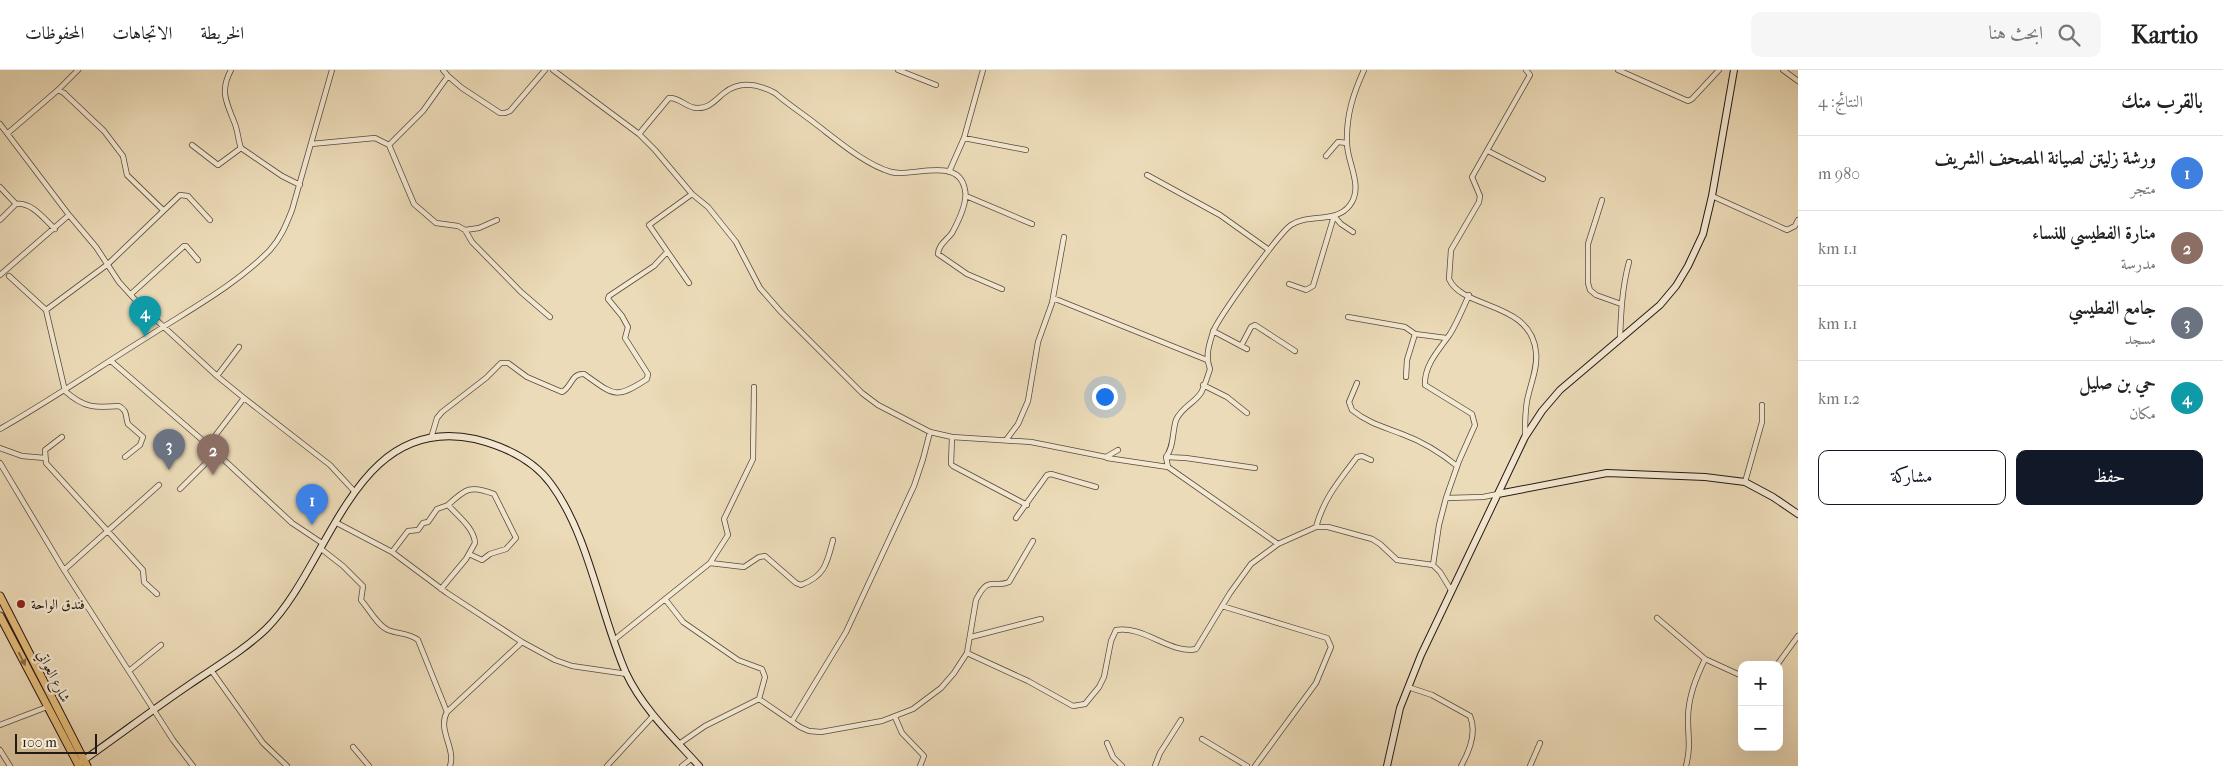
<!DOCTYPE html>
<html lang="ar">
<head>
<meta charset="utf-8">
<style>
	:root { --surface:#fff; --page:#f6f6f6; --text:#222; --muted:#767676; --line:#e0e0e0; --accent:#111827 }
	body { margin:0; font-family:"IM FELL French Canon",Amiri,serif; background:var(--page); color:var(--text); direction:rtl }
	.controls { position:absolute; right:15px; bottom:15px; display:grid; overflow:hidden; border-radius:10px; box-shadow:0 5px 20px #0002 }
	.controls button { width:45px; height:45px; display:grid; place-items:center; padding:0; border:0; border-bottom:1px solid var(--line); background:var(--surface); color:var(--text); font:25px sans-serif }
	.scale { position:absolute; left:15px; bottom:12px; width:82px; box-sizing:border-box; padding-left:5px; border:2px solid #251914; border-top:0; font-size:14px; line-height:18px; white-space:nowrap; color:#251914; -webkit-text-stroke:4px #f3e8d1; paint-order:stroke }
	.you { position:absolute; left:1104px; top:326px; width:18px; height:18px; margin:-12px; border:4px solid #fff; border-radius:50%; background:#1a73e8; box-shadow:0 0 0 8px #1a73e833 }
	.badge { display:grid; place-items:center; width:32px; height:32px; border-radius:50%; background:var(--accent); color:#fff; font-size:16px; font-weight:700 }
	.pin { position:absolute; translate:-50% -41px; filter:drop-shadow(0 1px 2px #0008) }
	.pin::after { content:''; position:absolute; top:26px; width:18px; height:15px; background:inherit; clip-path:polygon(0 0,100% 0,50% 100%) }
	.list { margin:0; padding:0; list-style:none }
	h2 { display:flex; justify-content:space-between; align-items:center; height:65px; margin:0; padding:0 20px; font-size:21px }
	h2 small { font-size:16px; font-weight:400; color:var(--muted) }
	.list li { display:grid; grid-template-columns:32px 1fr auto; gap:15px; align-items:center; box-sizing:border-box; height:75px; padding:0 20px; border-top:1px solid var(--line) }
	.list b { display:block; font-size:19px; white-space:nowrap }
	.list p { margin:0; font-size:16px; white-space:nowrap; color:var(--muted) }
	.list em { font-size:16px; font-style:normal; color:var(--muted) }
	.actions { display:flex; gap:10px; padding:15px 20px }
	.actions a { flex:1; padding:11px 0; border:1px solid var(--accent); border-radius:10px; text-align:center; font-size:18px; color:var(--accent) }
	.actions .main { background:var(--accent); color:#fff }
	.icon { flex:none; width:28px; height:28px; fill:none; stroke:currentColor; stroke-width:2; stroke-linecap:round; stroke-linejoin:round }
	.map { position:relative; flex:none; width:1798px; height:696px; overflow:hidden; direction:ltr }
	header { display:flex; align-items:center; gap:30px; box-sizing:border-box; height:70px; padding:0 25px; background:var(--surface); border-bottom:1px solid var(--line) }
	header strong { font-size:24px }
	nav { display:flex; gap:28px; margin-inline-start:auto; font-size:18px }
	.search { width:350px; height:45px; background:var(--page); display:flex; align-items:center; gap:12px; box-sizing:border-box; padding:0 18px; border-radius:10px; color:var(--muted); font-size:19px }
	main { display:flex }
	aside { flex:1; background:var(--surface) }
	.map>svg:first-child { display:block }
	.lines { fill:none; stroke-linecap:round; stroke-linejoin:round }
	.street-casing { stroke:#574a3d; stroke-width:6 }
	.secondary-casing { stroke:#251914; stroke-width:8 }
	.primary-casing { stroke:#251914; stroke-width:9 }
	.street { stroke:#f3e8d1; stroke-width:4.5 }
	.secondary { stroke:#f3e8d1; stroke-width:6 }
	.primary { stroke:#e6be7c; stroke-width:7 }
	.oneway { fill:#866c48 }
	.poi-dot { fill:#8f2418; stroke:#f3e8d1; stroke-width:2 }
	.labels { text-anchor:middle; stroke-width:4.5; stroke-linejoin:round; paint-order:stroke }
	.poi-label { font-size:14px; fill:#251914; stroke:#f3e8d1; text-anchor:start }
	.street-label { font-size:14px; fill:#251914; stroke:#f3e8d1 }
</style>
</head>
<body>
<header>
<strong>Kartio</strong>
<div class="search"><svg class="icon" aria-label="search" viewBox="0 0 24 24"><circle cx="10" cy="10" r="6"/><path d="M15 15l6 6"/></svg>ابحث هنا</div>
<nav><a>الخريطة</a><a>الاتجاهات</a><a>المحفوظات</a></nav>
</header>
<main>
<aside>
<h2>بالقرب منك<small>النتائج: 4</small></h2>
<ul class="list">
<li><span class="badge" style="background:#3f7fe0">1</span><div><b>ورشة زليتن لصيانة المصحف الشريف</b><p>متجر</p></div><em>980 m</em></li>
<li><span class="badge" style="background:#8d6e63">2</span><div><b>منارة الفطيسي للنساء</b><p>مدرسة</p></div><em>1.1 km</em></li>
<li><span class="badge" style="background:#6b7280">3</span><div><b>جامع الفطيسي</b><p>مسجد</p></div><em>1.1 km</em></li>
<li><span class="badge" style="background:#0f9aa8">4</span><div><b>حي بن صليل</b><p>مكان</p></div><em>1.2 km</em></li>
</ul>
<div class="actions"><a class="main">حفظ</a><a>مشاركة</a></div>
</aside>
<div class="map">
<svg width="1798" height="696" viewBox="0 0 1798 696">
	<rect width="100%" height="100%" fill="#ecdbb8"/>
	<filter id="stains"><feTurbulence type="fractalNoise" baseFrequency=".004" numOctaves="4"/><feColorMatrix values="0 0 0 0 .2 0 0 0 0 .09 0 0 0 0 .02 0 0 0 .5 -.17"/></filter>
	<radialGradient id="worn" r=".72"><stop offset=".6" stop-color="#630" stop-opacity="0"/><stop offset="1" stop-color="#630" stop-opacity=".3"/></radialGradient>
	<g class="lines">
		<defs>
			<path id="street" d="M231,0C219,22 227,33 235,54C238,62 238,70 241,78L282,106L300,115
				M443,0L448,6
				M553,0L639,64L655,80L692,124L708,137L736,172L760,218L781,242L862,323L878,335L930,362L952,367L1031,372L1106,387L1118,380
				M898,0L936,15
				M1618,0L1688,31L1692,29L1719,0
				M1783,0L1798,11
				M58,20L64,23L104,61L123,86L127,105L163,140
				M0,54L69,145
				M8,63L58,20L78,0
				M639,64L669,28C680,27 687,39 698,38C710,38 715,30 724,23C740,10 758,14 775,23C789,35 803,44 817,55C838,71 866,95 891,102C911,108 959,85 965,120C968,133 958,152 952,163C947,170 938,175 938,184L967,204L1002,219
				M964,68L983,0
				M311,74L375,68L389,75L423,41L448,6L462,18L500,43H505L510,41L545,0
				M192,75L218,95L241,78
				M389,75L414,134L436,153L458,156L465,160L472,172L521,222L550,247
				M1488,81L1543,109
				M1326,86L1338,72L1347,73
				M949,102L964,68L1026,80
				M1147,105L1220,145L1269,180
				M0,117L16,134C32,132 44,149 55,159
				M966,126L1032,154
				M1712,126L1787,160L1795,156L1798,150
				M1602,130L1588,174V213L1590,220L1596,225L1621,234
				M1334,146L1341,154L1353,162
				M0,150L16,134
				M465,160L479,158L497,150
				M0,205L69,145L96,177L119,212L139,234L217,306
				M9,206L46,240L65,321C84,338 95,338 119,336C128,341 125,346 128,354L143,367L140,375L125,387
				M689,213L649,155L692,124
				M1289,214L1306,220L1313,216L1334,146
				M131,224L184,176H186L198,190
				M1053,228L1207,290
				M46,240L108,194L180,125L188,126L210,150
				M1348,247L1405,257L1415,264
				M1213,261L1247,279
				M1620,268C1621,242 1622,218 1629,192
				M1241,276L1251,257L1255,255L1295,281
				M239,277L217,306L244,328
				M111,291L208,375L292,453L322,473
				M1406,307L1407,290L1415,264L1446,268
				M1357,313L1349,332L1352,340C1368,353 1384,357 1402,364C1421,371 1441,383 1457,396
				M1203,315L1227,327L1247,343
				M0,359C51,330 99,297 149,266C189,240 236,215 270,180C281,168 286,155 292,140L332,0
				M1525,365C1525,354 1525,342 1527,331C1530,315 1538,298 1536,282C1531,231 1463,240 1449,209L1451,180L1479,132L1480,126L1472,107L1530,5L1526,0
				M62,367L45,380L46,393L143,500L144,512L157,524
				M952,367L951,394L953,396L1027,435
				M431,368L437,348L442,342L486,308L501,293H508L527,307L562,322C572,317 571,303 584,304C614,325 615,330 647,309L648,304L625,268L628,257L622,246L608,229L609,226L654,196L667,182
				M1006,370L1018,354L1028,331L1038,272L1052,233L1064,167
				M208,375L244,328L330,395L355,422
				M0,378L22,386L45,388
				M1166,387L1186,388L1255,398
				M1107,388L1168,397
				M0,393L64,500L173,670L193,696
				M1745,412L1762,352V335
				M180,419L216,383
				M1446,428L1483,427L1498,424
				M448,435C466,418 471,415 494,424L516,468L506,479L490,484L482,490L469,484
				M1016,448L1047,405L1051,404L1096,417
				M335,452L392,482L447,523L522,572L555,590L572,596L627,604
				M1316,457C1324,428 1339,411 1357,387L1362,386L1371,390
				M1278,474L1168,397L1166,387C1174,377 1172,363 1176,350C1182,336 1197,332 1202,321C1205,314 1208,306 1210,299C1205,286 1209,275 1213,262C1218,248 1279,163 1291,155C1309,143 1336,154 1350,135C1364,116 1347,93 1347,73C1346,46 1353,24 1364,0
				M320,478L343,496L363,516L361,530C369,539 377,555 388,560C398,564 410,563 418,570L447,642
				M392,482L408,461L418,460L423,453L428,452L437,439L448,435C458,446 474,458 475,473L466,489L441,519
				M710,493L728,465L724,449L753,389L754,317
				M1433,495L1439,455L1446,428L1459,391L1475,355L1472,344L1425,315C1424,295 1439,280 1450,264C1457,253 1463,238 1469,225
				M64,500L159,415
				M665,529L683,552L738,590L762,599L765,607L759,629
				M1222,536L1327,568L1331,577L1316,613L1255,696
				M1657,548L1705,589L1742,606
				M971,567L1041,549
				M614,570L710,493L744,497L759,487L765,486L796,513L801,515C825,506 827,493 833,470
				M967,583L1028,611L1073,636L1085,634L1099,617L1104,607L1111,571L1116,560C1143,555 1172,585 1196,579L1230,523L1251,494L1278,474L1316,457H1328L1372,469L1380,474L1397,490L1433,495L1440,502L1451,520
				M1777,595L1798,566
				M211,600L263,673L287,696
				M129,601L161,575
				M1408,617L1432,625L1470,646C1477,662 1469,682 1461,696
				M895,647L902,663L924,686L920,696
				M792,651L846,562L914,416L923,389L930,362
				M0,655L47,637
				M1202,669L1247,696
				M1107,673L1113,687L1122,696
				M679,674L705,656L759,629L800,657L809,661L821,662L882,651L913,639L941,618L954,603L967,583L976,530C989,504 993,519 1009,512L1033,471
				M353,677L369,696
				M0,680L10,696
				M450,696C456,678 437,660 447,642L522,572
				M607,696L653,646
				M682,696L692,688
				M1155,696L1160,683L1181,650
				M1530,696L1540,673
				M1686,696C1691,676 1688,669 1688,649C1688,627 1696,608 1705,589"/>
			<path id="secondary" d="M1498,424L1607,403L1705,407L1745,412L1773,427L1798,444
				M81,692C117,667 152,640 189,615C215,597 243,581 266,559C331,495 353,343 475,369C503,376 533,389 551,414C589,465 600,544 626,603C643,639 673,667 699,696
				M1387,696L1400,638L1421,585L1525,367L1542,341L1560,320L1660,235L1676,216L1688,196L1703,164L1712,126L1734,0"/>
			<path id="primary" d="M0,526L87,696
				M0,546L79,696"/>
		</defs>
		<!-- street casing -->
		<use href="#street" class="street-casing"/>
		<!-- secondary casing -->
		<use href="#secondary" class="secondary-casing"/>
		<!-- primary casing -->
		<use href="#primary" class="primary-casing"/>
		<!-- street -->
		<use href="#street" class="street"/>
		<!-- secondary -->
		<use href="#secondary" class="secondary"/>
		<!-- primary -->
		<use href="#primary" class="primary"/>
	</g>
	<!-- one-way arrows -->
	<defs><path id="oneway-solid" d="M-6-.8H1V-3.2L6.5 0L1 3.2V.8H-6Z" transform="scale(1.25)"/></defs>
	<use class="oneway" href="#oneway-solid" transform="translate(22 589) rotate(63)"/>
	<!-- markers -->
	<circle class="poi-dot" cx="21" cy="534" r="5"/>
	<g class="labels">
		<!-- poi labels -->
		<g class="poi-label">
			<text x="31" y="539">فندق الواحة</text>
		</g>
		<!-- street labels -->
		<g class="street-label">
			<text transform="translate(54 606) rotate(63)" y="5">شارع العواتي</text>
		</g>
	</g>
	<rect width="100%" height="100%" filter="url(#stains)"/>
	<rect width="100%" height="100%" fill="url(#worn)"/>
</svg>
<div class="controls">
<button>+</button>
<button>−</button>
</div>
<div class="scale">100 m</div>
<div class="you"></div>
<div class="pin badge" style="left:312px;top:455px;background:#3f7fe0">1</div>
<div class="pin badge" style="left:213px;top:405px;background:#8d6e63">2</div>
<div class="pin badge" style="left:169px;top:400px;background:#6b7280">3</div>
<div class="pin badge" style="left:145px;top:267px;background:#0f9aa8">4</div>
</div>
</main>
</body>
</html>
